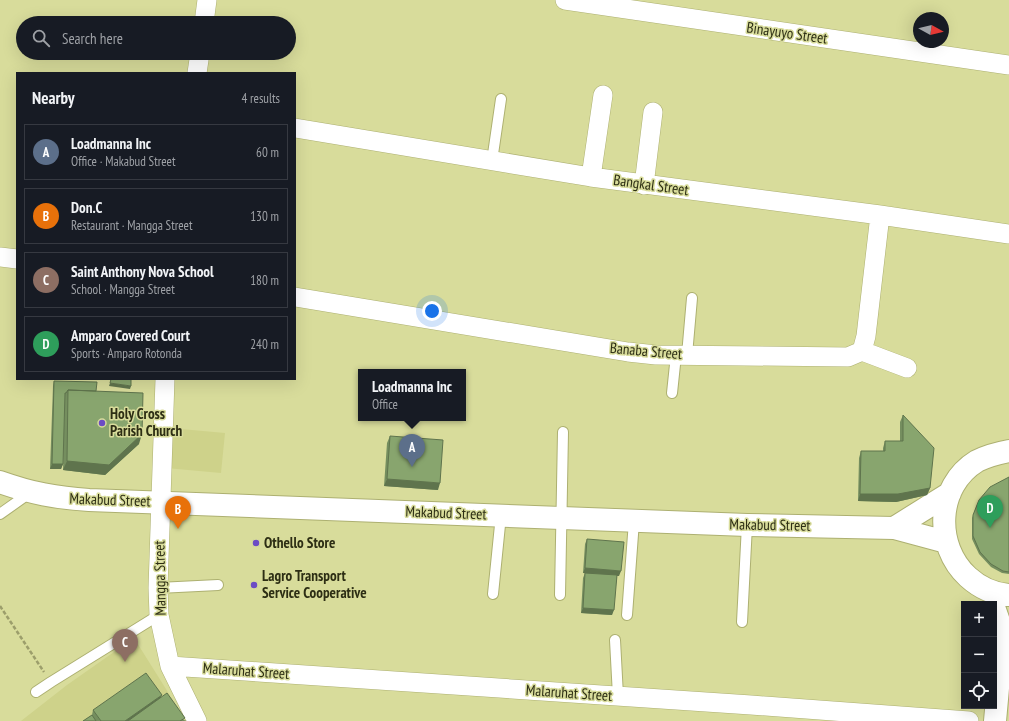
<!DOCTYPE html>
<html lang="en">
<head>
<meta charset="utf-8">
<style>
	:root { --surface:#171b24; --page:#242831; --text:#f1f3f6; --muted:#9ea1a6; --line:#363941; --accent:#b5a8e0 }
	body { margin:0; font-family:"PT Sans Narrow",sans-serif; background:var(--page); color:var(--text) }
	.controls { position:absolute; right:12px; bottom:12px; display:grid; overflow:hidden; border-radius:0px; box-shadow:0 4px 16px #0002 }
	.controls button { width:36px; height:36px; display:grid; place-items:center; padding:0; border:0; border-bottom:1px solid var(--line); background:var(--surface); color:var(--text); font:20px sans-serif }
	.compass { position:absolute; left:913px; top:12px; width:36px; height:36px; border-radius:50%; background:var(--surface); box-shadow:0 4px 16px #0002; rotate:98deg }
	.you { position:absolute; left:432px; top:311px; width:14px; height:14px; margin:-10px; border:3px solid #fff; border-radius:50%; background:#1a73e8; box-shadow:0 0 0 6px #1a73e833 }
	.badge { display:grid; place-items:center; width:26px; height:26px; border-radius:50%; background:var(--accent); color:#fff; font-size:13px; font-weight:700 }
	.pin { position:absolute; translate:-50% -33px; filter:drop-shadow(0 1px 2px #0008) }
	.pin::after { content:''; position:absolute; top:21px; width:14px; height:12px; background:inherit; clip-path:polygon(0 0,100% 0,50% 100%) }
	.popup { position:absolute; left:358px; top:369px; width:108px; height:52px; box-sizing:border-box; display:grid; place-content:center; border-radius:0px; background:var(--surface); filter:drop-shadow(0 1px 3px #0005); font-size:13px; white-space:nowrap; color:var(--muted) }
	.popup b { font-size:15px; color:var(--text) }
	.popup::after { content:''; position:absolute; left:50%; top:100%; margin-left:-8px; border:8px solid transparent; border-top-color:var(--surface) }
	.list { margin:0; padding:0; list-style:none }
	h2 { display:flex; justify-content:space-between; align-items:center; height:52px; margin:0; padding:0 16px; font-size:17px }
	h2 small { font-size:13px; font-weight:400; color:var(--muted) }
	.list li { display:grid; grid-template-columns:26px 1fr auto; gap:12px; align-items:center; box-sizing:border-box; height:56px; margin:0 8px 8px; padding:0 8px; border:1px solid var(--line); border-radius:0px }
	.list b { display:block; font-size:15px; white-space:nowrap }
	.list p { margin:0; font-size:13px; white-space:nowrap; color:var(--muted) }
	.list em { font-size:13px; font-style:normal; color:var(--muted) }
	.icon { flex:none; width:22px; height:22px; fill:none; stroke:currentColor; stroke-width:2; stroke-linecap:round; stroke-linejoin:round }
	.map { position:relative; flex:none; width:1009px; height:721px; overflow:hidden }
	.search { position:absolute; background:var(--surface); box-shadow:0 4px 16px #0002; left:16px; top:16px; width:280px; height:44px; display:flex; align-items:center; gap:10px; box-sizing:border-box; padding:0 14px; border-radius:22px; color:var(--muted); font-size:15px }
	.panel { position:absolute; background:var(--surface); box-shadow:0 4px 16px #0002; left:16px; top:72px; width:280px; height:308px; border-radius:0px }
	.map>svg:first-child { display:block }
	.built { fill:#ced28a }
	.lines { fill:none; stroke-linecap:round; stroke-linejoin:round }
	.lane-casing { stroke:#adb071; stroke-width:12 }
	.street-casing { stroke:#adb071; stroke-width:20 }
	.secondary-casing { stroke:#adb071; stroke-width:24 }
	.path { stroke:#9c9e6b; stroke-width:2.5; stroke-dasharray:4 2; stroke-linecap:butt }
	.lane { stroke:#fff; stroke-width:10 }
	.street { stroke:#fff; stroke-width:19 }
	.secondary { stroke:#fff; stroke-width:22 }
	.wall { fill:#758e5f }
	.shaded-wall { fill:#5f744d }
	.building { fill:#88a56e; stroke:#5f744d }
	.poi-dot { fill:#6c4cc5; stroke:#d8dc9b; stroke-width:1.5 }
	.labels { text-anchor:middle; stroke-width:3; stroke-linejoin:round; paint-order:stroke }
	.street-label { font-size:15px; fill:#2d2e14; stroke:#d8dc9b }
	.poi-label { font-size:15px; font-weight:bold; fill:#2d2e14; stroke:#d8dc9b; text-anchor:start }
</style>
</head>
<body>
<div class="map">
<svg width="1009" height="721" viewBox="0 0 1009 721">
	<rect width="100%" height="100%" fill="#d8dc9b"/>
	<!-- built -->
	<path class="built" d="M170,428L225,433L221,473L166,468Z
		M134,638L186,721H21L67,685Z"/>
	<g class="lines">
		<defs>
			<path id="lane" d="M492,161L501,99
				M687,355L692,298
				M672,393L676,355
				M0,514L31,492
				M158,588L218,585
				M493,594L501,515
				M560,595L563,432
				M627,615L634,521
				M742,622L747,525
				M615,640L618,696
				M36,692L51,682L159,615"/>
			<path id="street" d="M565,0L1009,65
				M204,23L207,0
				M197,73L200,53
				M295,128L591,177L880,215L1009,234
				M591,177L603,95
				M644,185L653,112
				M0,257L17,259
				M295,297L628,352L656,355L848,357L862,351
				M862,351L866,336L880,215
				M862,351L907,368
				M165,379L158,588L159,615L170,666L197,721
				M170,666L751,705L969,721"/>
			<path id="secondary" d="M1009,451C998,453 987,456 977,461C936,486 934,546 968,577C979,587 994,594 1009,595
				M0,482C31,493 56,498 89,500L747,525L894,528L946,542
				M894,528L950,493
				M994,607L1003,633L995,721"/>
		</defs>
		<!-- lane casing -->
		<use href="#lane" class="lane-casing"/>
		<!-- street casing -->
		<use href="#street" class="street-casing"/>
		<!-- secondary casing -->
		<use href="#secondary" class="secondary-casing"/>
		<!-- path -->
		<path class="path" d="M0,606L44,672"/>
		<!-- lane -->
		<use href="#lane" class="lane"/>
		<!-- street -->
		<use href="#street" class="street"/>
		<!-- secondary -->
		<use href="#secondary" class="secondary"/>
	</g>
	<!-- wall -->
	<path class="wall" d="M54,381L96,391L139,444L105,475L63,470L64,432L63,464L61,469H50L53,386Z
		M903,415L930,488L927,495L896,502L858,501L859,458L861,451H883V448L885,441H900V422Z
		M390,436L438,490L384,486L387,443Z
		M1009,477V574L1002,573L991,567L979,554L972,539V518L979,500Z
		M587,539L619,576H617L612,615L581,613L583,578L585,573H583L585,544Z
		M161,697L184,720L187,721H83L92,715L93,710Z"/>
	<!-- shaded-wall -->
	<path class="shaded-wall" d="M110,383L131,386L130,389L109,386Z
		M142,434L139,444L105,475L63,470L67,461Z
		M52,464H63L61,469H50Z
		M387,479L440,483L438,490L384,486Z
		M930,488L927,495L896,502L858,501L860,494Z
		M585,568L621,571L619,576L583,573Z
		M583,608L614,610L612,615L581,613Z
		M162,695L159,702L133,721H125Z"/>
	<!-- building -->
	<path class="building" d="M111,379H131V386L110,383Z
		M54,381L97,382L96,391L68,390L66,393H65L63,464H52Z
		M68,390L143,393L142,434L109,465L67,461Z
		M903,415L934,448L930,488L898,494H860L861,451H885V441H903Z
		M390,436L443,440L440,483L387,479Z
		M1009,477V572L1003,571L991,564L980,552L973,536V515L979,500L990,487Z
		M587,539L624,542L621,571L585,568Z
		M585,573L617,575L614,610L583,608Z
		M146,673L162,695L125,721H101L93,710Z
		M167,693L185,718L180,721H128Z
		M92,715L96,721H83Z"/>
	<!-- markers -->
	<g class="poi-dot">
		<circle cx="102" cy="423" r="4"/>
		<circle cx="256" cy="543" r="4"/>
		<circle cx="254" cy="585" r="4"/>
	</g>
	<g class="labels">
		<!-- street labels -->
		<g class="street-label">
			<text transform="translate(787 33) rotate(8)" y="5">Binayuyo Street</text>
			<text transform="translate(651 185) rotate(8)" y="5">Bangkal Street</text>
			<text transform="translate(646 351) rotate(5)" y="5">Banaba Street</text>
			<text transform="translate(110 500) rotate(2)" y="5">Makabud Street</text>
			<text transform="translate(446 513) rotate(2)" y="5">Makabud Street</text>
			<text transform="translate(770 525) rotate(1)" y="5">Makabud Street</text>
			<text transform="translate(160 578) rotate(-91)" y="5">Mangga Street</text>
			<text transform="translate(246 671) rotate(4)" y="5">Malaruhat Street</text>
			<text transform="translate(569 693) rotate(4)" y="5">Malaruhat Street</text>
		</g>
		<!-- poi labels -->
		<g class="poi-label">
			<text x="110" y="419">Holy Cross<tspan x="110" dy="17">Parish Church</tspan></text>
			<text x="264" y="548">Othello Store</text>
			<text x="262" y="581">Lagro Transport<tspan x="262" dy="17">Service Cooperative</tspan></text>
		</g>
	</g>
</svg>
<div class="controls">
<button>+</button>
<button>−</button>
<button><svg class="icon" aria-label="locate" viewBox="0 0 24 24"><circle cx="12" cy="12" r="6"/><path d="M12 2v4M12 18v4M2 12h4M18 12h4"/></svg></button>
</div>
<svg class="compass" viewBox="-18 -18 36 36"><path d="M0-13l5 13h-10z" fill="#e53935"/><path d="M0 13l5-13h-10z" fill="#9ea1a6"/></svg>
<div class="you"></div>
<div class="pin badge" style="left:412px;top:467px;background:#5c6f8a">A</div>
<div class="popup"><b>Loadmanna Inc</b>Office</div>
<div class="pin badge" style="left:178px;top:529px;background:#e8710a">B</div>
<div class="pin badge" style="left:125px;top:662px;background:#8d6e63">C</div>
<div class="pin badge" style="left:990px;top:528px;background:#2e9e5b">D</div>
<div class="search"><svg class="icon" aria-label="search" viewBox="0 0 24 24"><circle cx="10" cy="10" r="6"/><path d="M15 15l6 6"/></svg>Search here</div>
<section class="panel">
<h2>Nearby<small>4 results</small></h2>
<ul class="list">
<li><span class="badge" style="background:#5c6f8a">A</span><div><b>Loadmanna Inc</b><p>Office · Makabud Street</p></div><em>60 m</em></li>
<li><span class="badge" style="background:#e8710a">B</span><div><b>Don.C</b><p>Restaurant · Mangga Street</p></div><em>130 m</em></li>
<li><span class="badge" style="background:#8d6e63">C</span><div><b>Saint Anthony Nova School</b><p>School · Mangga Street</p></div><em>180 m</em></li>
<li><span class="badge" style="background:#2e9e5b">D</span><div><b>Amparo Covered Court</b><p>Sports · Amparo Rotonda</p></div><em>240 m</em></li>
</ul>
</section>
</div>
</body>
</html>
